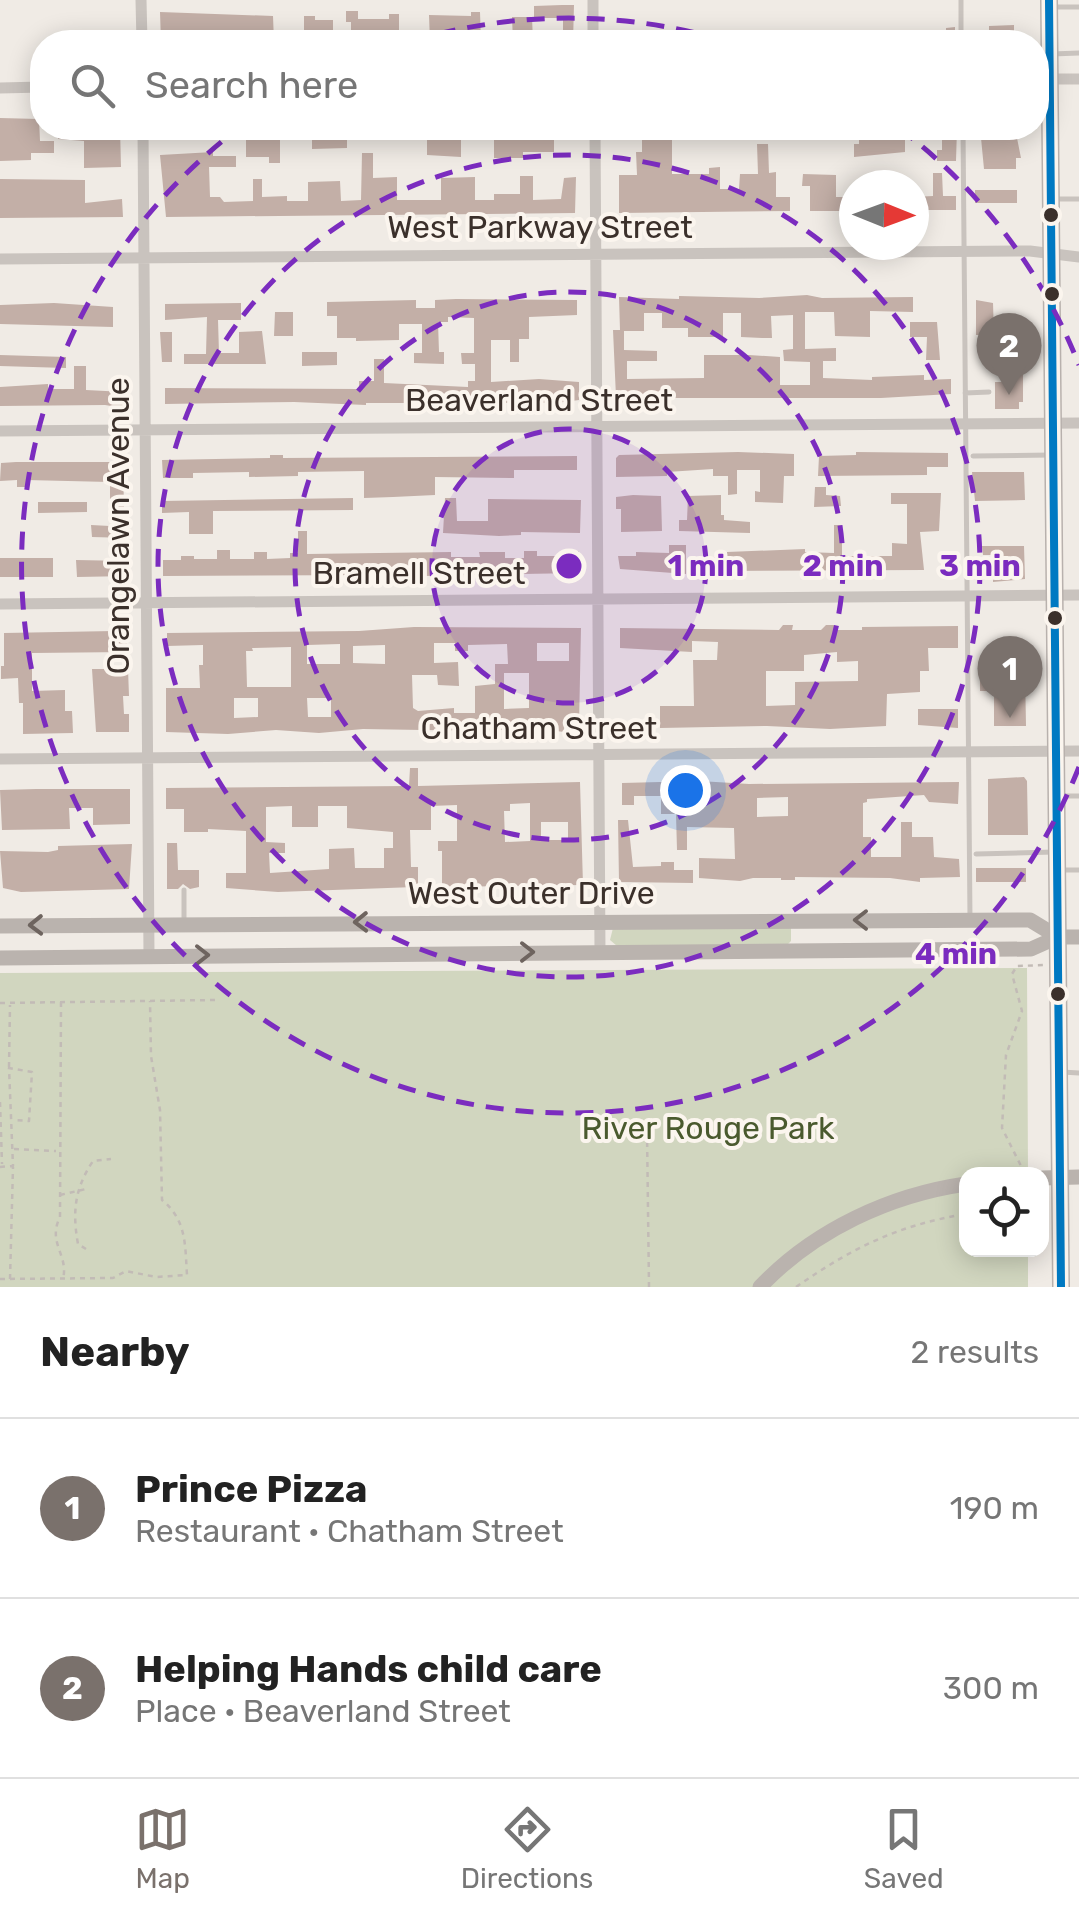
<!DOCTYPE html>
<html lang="en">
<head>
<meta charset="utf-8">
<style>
	:root { --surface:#fff; --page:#f6f6f6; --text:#222; --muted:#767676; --line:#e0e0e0; --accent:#7a716c }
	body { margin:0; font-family:Rubik,sans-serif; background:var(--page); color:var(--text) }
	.controls { position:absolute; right:30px; bottom:30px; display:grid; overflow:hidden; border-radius:20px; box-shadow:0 5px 25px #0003 }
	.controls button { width:90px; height:90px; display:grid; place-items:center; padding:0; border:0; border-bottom:2px solid var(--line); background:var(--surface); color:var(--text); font:50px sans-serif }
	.compass { position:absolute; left:839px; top:170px; width:90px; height:90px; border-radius:50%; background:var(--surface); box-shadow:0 5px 25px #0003; rotate:91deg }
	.you { position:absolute; left:685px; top:790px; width:35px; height:35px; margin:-25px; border:8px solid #fff; border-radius:50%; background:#1a73e8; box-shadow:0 0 0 15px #1a73e833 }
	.badge { display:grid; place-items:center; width:65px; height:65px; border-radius:50%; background:var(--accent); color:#fff; font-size:32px; font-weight:700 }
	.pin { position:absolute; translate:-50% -82px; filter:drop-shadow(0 2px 5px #0008) }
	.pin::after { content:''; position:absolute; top:52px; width:35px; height:30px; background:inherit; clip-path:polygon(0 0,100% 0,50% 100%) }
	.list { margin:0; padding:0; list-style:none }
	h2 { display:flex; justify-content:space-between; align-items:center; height:130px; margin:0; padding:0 40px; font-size:42px }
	h2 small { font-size:32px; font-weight:400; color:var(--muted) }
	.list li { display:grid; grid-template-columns:65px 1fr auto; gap:30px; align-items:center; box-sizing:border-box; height:180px; padding:0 40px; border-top:2px solid var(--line) }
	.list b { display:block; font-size:38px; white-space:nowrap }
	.list p { margin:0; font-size:32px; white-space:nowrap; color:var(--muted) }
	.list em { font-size:32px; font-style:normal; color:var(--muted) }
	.icon { flex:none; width:55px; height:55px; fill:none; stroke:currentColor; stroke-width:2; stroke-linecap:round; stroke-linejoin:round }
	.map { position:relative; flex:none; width:1079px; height:1287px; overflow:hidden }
	.search { position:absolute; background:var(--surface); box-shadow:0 5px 25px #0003; left:30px; right:30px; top:30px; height:110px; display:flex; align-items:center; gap:25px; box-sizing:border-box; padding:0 35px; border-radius:40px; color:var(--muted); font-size:38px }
	.sheet { height:490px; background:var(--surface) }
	nav { display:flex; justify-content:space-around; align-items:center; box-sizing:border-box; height:140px; border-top:2px solid var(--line); background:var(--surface); font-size:28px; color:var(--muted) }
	nav a { display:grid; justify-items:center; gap:5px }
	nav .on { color:var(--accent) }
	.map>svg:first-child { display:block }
	.green { fill:#d1d6bf }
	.building { fill:#c3afa7; fill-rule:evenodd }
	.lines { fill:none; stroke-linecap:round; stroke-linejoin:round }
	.path { stroke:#c2bbb6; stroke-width:2.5; stroke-dasharray:5 5; stroke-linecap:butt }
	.lane { stroke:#c9c3be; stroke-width:5 }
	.street { stroke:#c9c3be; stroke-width:11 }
	.secondary { stroke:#bab3ae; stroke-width:15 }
	.primary { stroke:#b8b1ad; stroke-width:18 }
	.bus-1-casing { stroke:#fbf5ee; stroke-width:15 }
	.bus-1 { stroke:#0079c2; stroke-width:8 }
	.oneway { stroke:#6e645f }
	.ring { fill:none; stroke:#7b2cbf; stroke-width:5; stroke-dasharray:18 12 }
	.bus-dot { fill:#3b302b; stroke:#fbf5ee; stroke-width:4 }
	.labels { text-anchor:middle; stroke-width:8; stroke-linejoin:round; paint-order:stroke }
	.street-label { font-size:32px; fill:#3b302b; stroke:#fbf5ee }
	.park-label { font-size:32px; fill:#4a5a2e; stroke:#fbf5ee }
	.centre { fill:#7b2cbf; stroke:#fbf5ee; stroke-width:5 }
	.ring-label { font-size:30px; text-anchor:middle; font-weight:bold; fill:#7b2cbf; stroke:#fbf5ee; stroke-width:8; stroke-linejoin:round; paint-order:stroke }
</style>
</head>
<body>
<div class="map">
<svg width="1079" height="1287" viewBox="0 0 1079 1287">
	<rect width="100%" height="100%" fill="#f0ebe5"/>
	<!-- green -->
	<path class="green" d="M613,928H791V941L788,944L617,946L610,940Z
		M1027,968L1028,1174H966V1250H1028V1287H0V973Z"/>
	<!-- building -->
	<path class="building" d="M562,5H574L573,42H563V18H534V6Z
		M346,11H358V19H389V14H399V42H351V22H346Z
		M160,12L273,16L274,42H161Z
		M471,12H480L481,42H430L429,15L471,16Z
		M304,16H315V20H333V42H304Z
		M512,17H532L533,42H513Z
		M1014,25V41H989V26Z
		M955,27V42H888V34L946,33V28Z
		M836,32L871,33L872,42H836Z
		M0,118L39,119L40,141H54V153H31V160L0,161Z
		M58,128H120L121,167L84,168V141L58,139Z
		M246,128H286V140H280V163H269V157H246Z
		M312,128H347V148L312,149Z
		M416,128H461V157L427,155V136H416Z
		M494,128H554V152H523V158H494Z
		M642,128H672V174H709V168L720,167V189H739L740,174H758L757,144H768L769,173L776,172V197H790V211L619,213V175H637L636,152H642Z
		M859,128H905V152L854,157V144H859Z
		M942,128H957L956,161H937V150H942Z
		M969,128H1002V138H1017L1021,158H1016V169H984L981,138H969Z
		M213,152V156H236V167H209L210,197H220L224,202L253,201V179H262V197L287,196V201H308V182L340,181L341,201L361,200L362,153H373V178L397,177V200H441V178L475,177V200H494V194H520V176H533V200L561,199L564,178L576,177L575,213L166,217L160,155Z
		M933,173H942L943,196H956V210H914V197L933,196Z
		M803,174L836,175V197H853V211H810V186H802Z
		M0,179L85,180V203L122,199L123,217L0,218Z
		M975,190H1017V203H975Z
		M807,295L822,298L913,297V312L870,311V337L835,336L834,312H805V349L836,348V361H823V378L872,380V377L924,375V380L951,379V394L881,398H673L627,403H620L616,397L613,330H620L619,297L679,299V296L759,298ZM644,313H662V328H688V337H723V313H741V337L762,338H772L771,316L793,315V349L783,350L784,361L810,362V385H780V357L749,355H704V378L627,379V361H657V351L624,350V331H644Z
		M456,299L577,300V315L529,317V339H519V362H510V340H491V382L539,379L579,382V400L556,403H366V405L294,402L165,404V388L359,389V381H374V359H384V383L468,387V381H475V364H462L461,353H474V318L448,317V322H438L439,352H444V364L414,363V353H422V324H399V340L356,341V338H337V316H327V302L416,300V308H435V300Z
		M976,300L993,303L994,335H976Z
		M54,303L113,307V327L0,324V305Z
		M241,303V320H218L219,353H239V332L262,331L266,364H184V354H206L207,317L165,320V304Z
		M275,312H293V336H274Z
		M910,322H937L940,360H926L927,337H910Z
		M160,332H172V362H162Z
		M997,346H1023V402H1019V409H995V382H1002L1001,362H997Z
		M302,352H337V365L302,366Z
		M0,355L66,357V368L0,366Z
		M74,366H86V390L125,392L124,408L105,405L0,406V387L48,384V389H74Z
		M738,452L794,454V476H784L783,503L755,502V491L760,492V470H737V494L728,495V476H713V469L667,472V476L616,477V458L619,455Z
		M856,452L948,453V467H927V475L818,476L819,456L856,455Z
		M270,455H283V458L577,456V470H514V478L435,477V495L393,497L364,498V471L298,472V476L249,477V472L193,473V478H163L162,460L270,458Z
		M16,462H123L124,507H110V482L26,480V487H17V480L0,481L1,463Z
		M972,472H1024L1025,500L975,501Z
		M815,487H826V495L840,496L841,506L814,507Z
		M891,493H941L939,531L920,532L924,570L710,571V557H727V552L805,549V552L834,553V525H842V556H892V543L907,544V504H891Z
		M633,495L661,496L662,531L621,532V509H616V497Z
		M721,495V515H724V520L750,522V533L679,531V520H687L688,496Z
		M353,498V510L213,511V534H189V512L162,513V501Z
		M445,498H456L457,521H488V499L581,500L580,533L521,532V535L499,536L443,533Z
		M38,502H87V512L38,513Z
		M91,525L129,527V538L92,537Z
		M298,531H307V554L451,552V557H480L479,552H505V558H524V551H537V556H565V551H579V573L424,576V574H401V567H377V575L163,576V560H181V556H194V559H217V550H230V559H254V552H267V559L290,558V553H298Z
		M669,545H686V574L620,569L618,556H636V552L669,553Z
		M982,546H1024L1025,579L993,582V555H983Z
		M0,558H53V577H0Z
		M76,560L128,561L129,576L77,577Z
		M783,625H793L792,630H821L826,625H834V630H862V627L958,626V648H928L929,671H920V692L887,694L886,726L830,729L767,726L660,728V706H694L693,660H717L718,642L692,641V652L620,648V628L779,630ZM837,652V662L858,661V681L795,682V705L766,706V671H804V655Z
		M414,627L581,628L579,726L564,728V732L533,728L482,731L363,729L319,733L276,730L228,734L166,732V688H200L199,665H203V645L167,646V633L359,631ZM434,643H455V651H468V645L507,644L508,664H495V684L475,686V713H454V708L418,711L413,708L412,675H437L438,685L459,686L458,662L434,663ZM537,643H569V661H537ZM340,644V664H307V645ZM385,645V664L353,663V646ZM291,647V687H247L246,651H253L252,648ZM504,673H529V708L504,709ZM234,698H258V717L234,718ZM307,698H331V717H308Z
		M114,631L127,633V652L32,653V691L65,690V711H72L73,733L23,734V703H19L18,678L1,679V666H4V633Z
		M92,669H128L129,696H123L124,714H129V732H96Z
		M993,670H1025L1026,726H994V691H980V680H994Z
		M918,709H958V728L918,725Z
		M410,768H418V786L580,782L583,885L442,887V851H438V841H457V805L431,806V830H410L411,867H418V884L415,887L278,892L226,888V873H246V831L208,829V832H184V809H166V788L409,786ZM530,803V841L505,842L504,811H510V804ZM292,806V827H318V806H347V828L393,832V848H384V868H355L354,848L329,849V869L270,873L269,853H285V843L266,842V807ZM541,822H568V840H541Z
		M1024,777L1027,781L1028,835H988V779Z
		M699,781L749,784L959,782L958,804L929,802L924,795L867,799V802L863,803V837H871V857H901V822H912V837H933L934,857L959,859L960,877L920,878V882L890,878L795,877V880H781V878H753L740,881L699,878V858L735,859L734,828L687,827V850H677L676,814H661V796H634V805H622V783ZM788,797V816L757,817V798Z
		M36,789H130V824L93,825V808H69L70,829L2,830L0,790Z
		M618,820H628L633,867L661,866V862H674V870H693V883L619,882Z
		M167,843H177L178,870H199V887L190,889L183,884L178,889H167Z
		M132,844L129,889L21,892L3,888L0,851L48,852L58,850V846Z
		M976,868H1026V882H976Z"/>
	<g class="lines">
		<!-- path -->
		<path class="path" d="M61,1002L60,1217C47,1243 69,1255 63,1279
			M0,1003L215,1000
			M9,1067L10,1005
			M0,1102L2,1164
			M647,1132L649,1287
			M14,1149L56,1151
			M0,1167L13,1166L9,1068L32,1072L29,1121L13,1120
			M1025,1174L1002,1128L1006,1055L1022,1011L1012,974L1017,966L1046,965
			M60,1195L86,1189
			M86,1249L78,1244C72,1211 75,1188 93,1161L111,1159
			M0,1279L113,1278L126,1271L156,1277L187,1275C185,1246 187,1220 162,1200L160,1110L151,1056L150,1001
			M10,1279L13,1167
			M796,1287C852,1248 898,1225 966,1214"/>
		<!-- lane -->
		<path class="lane" d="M961,0V42
			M1052,7H1079
			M1052,54L1079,53
			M963,128L970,919
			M1055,199H1079
			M965,393L989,392
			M973,456L1051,455
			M1062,796H1079
			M976,854L1054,852
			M1062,870H1079
			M184,922V890
			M1062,1072L1079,1073"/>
		<!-- street -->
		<path class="street" d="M141,0L142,42
			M593,0V42
			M1036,79H1079
			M0,88L42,87
			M143,128L149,955
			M595,128L600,952
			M0,259L1030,251L1079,257
			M0,431L1079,423
			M0,604L1079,595
			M0,759L1079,751"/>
		<!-- secondary -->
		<path class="secondary" d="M0,926L1030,920L1058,937
			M0,958L1031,949L1058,937H1079
			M1042,1178L1079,1177
			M760,1287C814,1230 890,1195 966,1184"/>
		<!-- primary -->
		<path class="primary" d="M1049,0L1061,1287"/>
		<defs>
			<path id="bus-1" d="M1049,0L1061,1287"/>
		</defs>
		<!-- bus-1 casing -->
		<use href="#bus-1" class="bus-1-casing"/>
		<!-- bus-1 -->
		<use href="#bus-1" class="bus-1"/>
	</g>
	<!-- one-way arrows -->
	<defs><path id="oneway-chevron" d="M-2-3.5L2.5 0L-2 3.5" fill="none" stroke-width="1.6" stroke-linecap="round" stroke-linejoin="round" transform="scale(2.5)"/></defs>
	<g class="oneway">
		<use href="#oneway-chevron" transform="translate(861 920) rotate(180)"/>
		<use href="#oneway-chevron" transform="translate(361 922) rotate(179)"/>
		<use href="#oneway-chevron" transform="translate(36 925) rotate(179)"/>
		<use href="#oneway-chevron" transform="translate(527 952)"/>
		<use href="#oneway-chevron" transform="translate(202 955)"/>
	</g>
	<!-- distance rings -->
	<circle cx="569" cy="566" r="137" fill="#7b2cbf" fill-opacity=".12"/>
	<g class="ring">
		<circle cx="569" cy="566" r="137"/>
		<circle cx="569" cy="566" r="274"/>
		<circle cx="569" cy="566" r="411"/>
		<path d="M1079 767A548 548 0 1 1 239 128M409 42A548 548 0 0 1 729 42M899 128A548 548 0 0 1 1079 365"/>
	</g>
	<!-- markers -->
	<g class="bus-dot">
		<circle cx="1051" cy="215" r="9"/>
		<circle cx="1052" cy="294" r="9"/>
		<circle cx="1055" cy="618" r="9"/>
		<circle cx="1058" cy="994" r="9"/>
	</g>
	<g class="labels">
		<!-- street labels -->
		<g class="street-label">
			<text x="540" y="238">West Parkway Street</text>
			<text x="539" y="411">Beaverland Street</text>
			<text transform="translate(118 526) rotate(-90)" y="11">Orangelawn Avenue</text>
			<text x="419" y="584">Bramell Street</text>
			<text x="539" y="739">Chatham Street</text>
			<text x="531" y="904">West Outer Drive</text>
		</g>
		<!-- park labels -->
		<g class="park-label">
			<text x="708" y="1139">River Rouge Park</text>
		</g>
	</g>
	<circle cx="569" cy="566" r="15" class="centre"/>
	<g class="ring-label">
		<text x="706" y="576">1 min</text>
		<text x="843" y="576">2 min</text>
		<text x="980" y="576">3 min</text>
		<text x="956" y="964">4 min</text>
	</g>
</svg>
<div class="controls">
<button><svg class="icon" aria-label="locate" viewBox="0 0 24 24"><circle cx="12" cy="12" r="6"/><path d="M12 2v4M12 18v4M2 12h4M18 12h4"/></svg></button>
</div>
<svg class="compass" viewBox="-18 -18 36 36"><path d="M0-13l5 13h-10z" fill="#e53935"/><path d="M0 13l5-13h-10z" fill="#767676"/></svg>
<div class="you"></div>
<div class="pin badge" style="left:1010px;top:718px">1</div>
<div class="pin badge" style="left:1009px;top:395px">2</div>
<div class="search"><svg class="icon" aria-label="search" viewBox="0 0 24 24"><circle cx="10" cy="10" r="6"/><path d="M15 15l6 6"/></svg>Search here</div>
</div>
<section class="sheet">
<h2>Nearby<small>2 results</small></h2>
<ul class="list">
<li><span class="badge">1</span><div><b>Prince Pizza</b><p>Restaurant · Chatham Street</p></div><em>190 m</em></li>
<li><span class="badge">2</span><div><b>Helping Hands child care</b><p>Place · Beaverland Street</p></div><em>300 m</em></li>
</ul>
</section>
<nav>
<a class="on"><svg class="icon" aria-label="map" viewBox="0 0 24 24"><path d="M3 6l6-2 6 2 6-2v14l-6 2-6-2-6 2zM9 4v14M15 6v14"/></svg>Map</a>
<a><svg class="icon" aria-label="directions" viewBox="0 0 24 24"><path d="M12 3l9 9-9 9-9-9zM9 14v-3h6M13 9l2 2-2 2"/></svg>Directions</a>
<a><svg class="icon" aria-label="saved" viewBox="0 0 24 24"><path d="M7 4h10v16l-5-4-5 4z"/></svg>Saved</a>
</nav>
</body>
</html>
